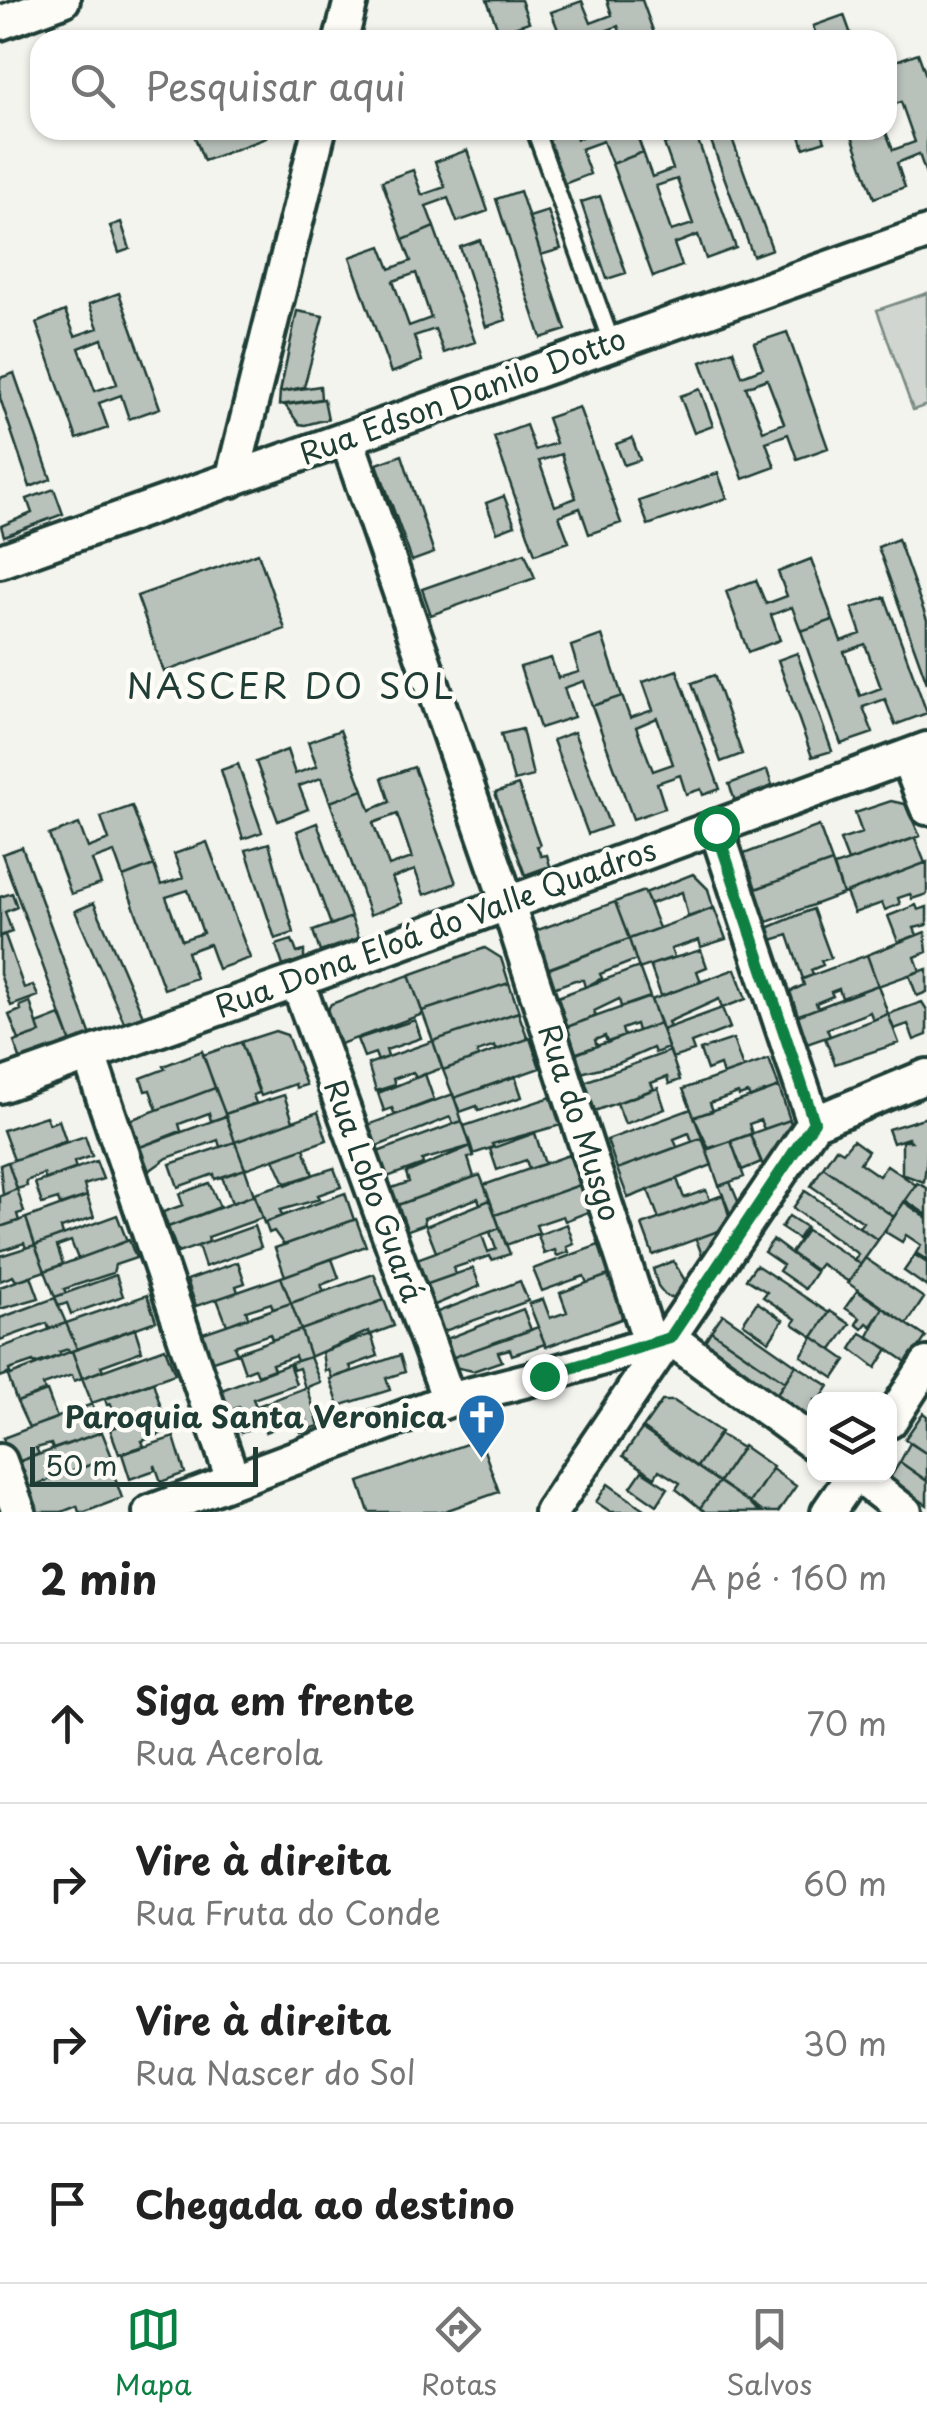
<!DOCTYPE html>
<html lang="pt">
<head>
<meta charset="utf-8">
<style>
	:root { --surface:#fff; --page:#f6f6f6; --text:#222; --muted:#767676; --line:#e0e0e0; --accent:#0b8043 }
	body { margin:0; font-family:"Playpen Sans",sans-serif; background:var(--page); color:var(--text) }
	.controls { position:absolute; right:30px; bottom:30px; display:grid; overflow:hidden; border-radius:20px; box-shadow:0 2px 8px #0004 }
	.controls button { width:90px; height:90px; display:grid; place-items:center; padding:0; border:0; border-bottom:2px solid var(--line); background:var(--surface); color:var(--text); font:50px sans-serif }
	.scale { position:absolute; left:30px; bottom:25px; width:228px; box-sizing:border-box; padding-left:10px; border:5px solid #1f3d34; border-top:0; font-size:28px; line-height:35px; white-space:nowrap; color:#1f3d34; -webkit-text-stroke:8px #fdfcf7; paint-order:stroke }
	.stop { position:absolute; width:30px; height:30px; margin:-22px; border:8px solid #0b8043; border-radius:50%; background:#fff }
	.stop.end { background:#0b8043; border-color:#fff; box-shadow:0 2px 10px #0008 }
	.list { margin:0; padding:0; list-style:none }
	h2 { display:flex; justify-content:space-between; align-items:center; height:130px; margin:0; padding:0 40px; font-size:42px }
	h2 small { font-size:32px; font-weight:400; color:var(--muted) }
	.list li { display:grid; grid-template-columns:65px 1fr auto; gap:30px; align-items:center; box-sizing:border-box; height:160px; padding:0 40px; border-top:2px solid var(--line) }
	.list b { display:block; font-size:38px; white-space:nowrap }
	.list p { margin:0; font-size:32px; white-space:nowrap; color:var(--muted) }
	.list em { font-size:32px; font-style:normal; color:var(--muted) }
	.icon { flex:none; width:55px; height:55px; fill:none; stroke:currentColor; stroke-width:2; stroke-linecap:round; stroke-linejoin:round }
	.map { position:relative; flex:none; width:927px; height:1512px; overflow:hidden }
	.search { position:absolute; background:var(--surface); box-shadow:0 2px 8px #0004; left:30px; right:30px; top:30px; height:110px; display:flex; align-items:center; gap:25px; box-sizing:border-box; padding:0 35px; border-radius:30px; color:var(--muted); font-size:38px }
	.sheet { height:770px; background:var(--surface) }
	nav { display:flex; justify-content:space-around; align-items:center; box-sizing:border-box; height:140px; border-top:2px solid var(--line); background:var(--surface); font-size:28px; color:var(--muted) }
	nav a { display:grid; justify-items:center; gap:5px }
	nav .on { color:var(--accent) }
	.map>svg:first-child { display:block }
	.green { fill:#d1d6d1; stroke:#788a82; stroke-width:2.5 }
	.building { fill:#b9c1bb; stroke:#1f3d34; stroke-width:2.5; fill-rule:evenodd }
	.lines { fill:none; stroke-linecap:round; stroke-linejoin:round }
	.service-casing { stroke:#1f3d34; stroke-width:22 }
	.minor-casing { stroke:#1f3d34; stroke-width:40 }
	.service { stroke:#fdfcf7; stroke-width:15 }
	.minor { stroke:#fdfcf7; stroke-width:32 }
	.route { stroke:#0b8043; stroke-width:12 }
	.labels { text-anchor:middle; stroke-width:9; stroke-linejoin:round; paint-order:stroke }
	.street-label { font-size:30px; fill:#1f3d34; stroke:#fdfcf7 }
	.poi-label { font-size:30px; font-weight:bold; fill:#1f3d34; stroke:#fdfcf7; text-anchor:end }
	.quarter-label { font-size:35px; letter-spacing:2.5px; fill:#1f3d34; stroke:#fdfcf7 }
</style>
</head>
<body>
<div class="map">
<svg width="927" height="1512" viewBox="0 0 927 1512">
	<rect width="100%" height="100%" fill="#f4f4ef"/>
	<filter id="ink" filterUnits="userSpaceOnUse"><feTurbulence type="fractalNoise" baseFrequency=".01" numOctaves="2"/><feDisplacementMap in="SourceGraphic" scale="20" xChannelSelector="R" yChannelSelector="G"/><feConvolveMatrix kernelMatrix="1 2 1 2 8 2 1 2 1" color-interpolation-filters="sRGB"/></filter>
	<g filter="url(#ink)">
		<!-- green -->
		<path class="green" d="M927,293V405L913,410L877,310Z"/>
		<!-- building -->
		<path class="building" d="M487,0H521L529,22L499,32Z
			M607,0H642L656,39L623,40L618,26L594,35L596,40H562L551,12L582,1L591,23L612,15Z
			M844,15L853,40H818L813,26Z
			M918,53L927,78V177L919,154L897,163L905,187L874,198L850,130H885L893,150L915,142L901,102L887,107V88L894,86L887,64Z
			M192,130H263L266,138L204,161Z
			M538,130H573L577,139L599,130H635L643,152L612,164L603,141L581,149L590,174L559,186Z
			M707,130H729L772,249L753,256Z
			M798,130H821L825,141L804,148Z
			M695,132L736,248L706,259L698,235L674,244L682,266L653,277L612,164L643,152L652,177L673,169L664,144ZM677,179L693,224L671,231L656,186Z
			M467,150L488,211L457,222L448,198L426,206L434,227L403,240L382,181L413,170L422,195L445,187L435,162Z
			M520,191L566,330L541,338L496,199Z
			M600,196L626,273L607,279L581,202Z
			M548,211L561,249L541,255L529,217Z
			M121,222L130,249L119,253L110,226Z
			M434,227L475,342L444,353L435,329L414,336L422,361L391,373L350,257L381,246L390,269L411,261L403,240ZM416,273L431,318L409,326L393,281Z
			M480,240L506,320L486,327L460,247Z
			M119,293L160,408L129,419L121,395L99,403L108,428L77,439L36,323L65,311L75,336L98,328L89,304ZM102,339L117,384L95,391L79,348Z
			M297,311L323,316L304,387L280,392Z
			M787,332L828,448L797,459L788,434L766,442L775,467L743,479L701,362L733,350L742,376L763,368L754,343ZM767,379L784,423L763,431L746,387Z
			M14,373L51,479L30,487L0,398V378Z
			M320,386L321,399L279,405L280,392Z
			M700,389L713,426L694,433L680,396Z
			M324,399L328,419L305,425L299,424L285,405Z
			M579,407L621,523L589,534L580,508L559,516L569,542L535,554L494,437L526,425L535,450L556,443L547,418ZM561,454L576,498L555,506L539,461Z
			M632,438L640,460L624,465L616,444Z
			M402,455L434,553L412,561L377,464Z
			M718,473L727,498L648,525L639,501Z
			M54,489L63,514L4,536L1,526L32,513L27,499Z
			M504,496L515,525L497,532L486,503Z
			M898,539L927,620V683L878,547Z
			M258,553L285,629L164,672L137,596Z
			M525,553L535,578L431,615L422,589Z
			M811,559L833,620L801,631L792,607L771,615L780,640L748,652L726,591L756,580L766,604L787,596L778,572Z
			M885,597L927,713L895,725L885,699L863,707L873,733L841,744L801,631L833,620L841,641L861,634L852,608ZM865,644L881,688L860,696L844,652Z
			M602,635L622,696L592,706L584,681L564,688L574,717L540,728L520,667L551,658L558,678L579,672L571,646Z
			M797,653L832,751L812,757L778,660Z
			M677,670L720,789L703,795L701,789L686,794L680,775L657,783L665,808L633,819L592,706L622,696L630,718L653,710L643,682ZM657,718L673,764L653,771L636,727Z
			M714,675L742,754L721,762L692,683Z
			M522,729L533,776L514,781L501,734Z
			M340,730L363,790L330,802L321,778L299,786L308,809L278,821L256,762L287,750L295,774L317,766L308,742Z
			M574,732L610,826L588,834L553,740Z
			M238,764L262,832L243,839L221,770Z
			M414,767L456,883L424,895L415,870L392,878L402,903L370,915L330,802L363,790L370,810L390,802L382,778ZM397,814L412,858L389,866L373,823Z
			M767,770L773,788L735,801L729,784Z
			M518,785L540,845L537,846L541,856L547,855L550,866L525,875L495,793Z
			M891,801L905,804L920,836L848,861L840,840L862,833L855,813Z
			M132,806L154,865L123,877L114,852L92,860L101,884L71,894L49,835L79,824L88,848L109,840L101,817Z
			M317,823L351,917L331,925L297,831Z
			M819,826L832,862L752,890L742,859L744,854Z
			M915,838L925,863L843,894L834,866Z
			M207,842L250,958L218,969L209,944L187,952L196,978L164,989L123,877L154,865L161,885L183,878L174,854ZM188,890L203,933L182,940L166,897Z
			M269,843L294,933L275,939L246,850Z
			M22,847L91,1036L71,1043L2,854Z
			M832,862L843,894L762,924L750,891Z
			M927,862V894L912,899L910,894L898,898L900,904L885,910L882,903L854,913L846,893Z
			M693,874L708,889L713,908L688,917L682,892L650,904L645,893Z
			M644,891L659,928L629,939L615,902Z
			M12,893L17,907L5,912L12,932L0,936V897Z
			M615,902L629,939L547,969L535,931Z
			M94,903L143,1016L124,1022L75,911Z
			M916,905L918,910L927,907V925L914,928L917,935L898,942L888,916Z
			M714,908L726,939L701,947L699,940L671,949L674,957L639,969L629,939Z
			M813,909L831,958L821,961L823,965L811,970L813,975L803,979L788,935L769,941L765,929Z
			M351,917L359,938L320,952L313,931Z
			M925,932L927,952L915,957L920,971L878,986L867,955Z
			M5,935L24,988L33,985L38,996L11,1006L0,974V936Z
			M629,939L636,960L600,974L602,978L585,987L583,980H575L553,988L546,970Z
			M292,940L297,953L304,951V959L283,966L276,945Z
			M485,948L501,958L509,983L422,1011L409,975Z
			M701,950L707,967L697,971L701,982L661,996L650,965Z
			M867,955L878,985L842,998L839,989L831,992L833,996L816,1003L818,1008L796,1016L787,993L804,985L802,979Z
			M639,967L650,997L621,1007L619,999L594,1011L596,1016L567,1027L564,1017L560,1019L552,999Z
			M735,969L746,999L722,1008L719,999L668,1022L670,1027L662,1030L651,1000Z
			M927,969V992L917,996L909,975Z
			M409,975L423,1014L335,1046L324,1017L331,1004Z
			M509,983L519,1012L433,1041L422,1011Z
			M878,985L888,1014L873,1020L870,1012L827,1029L830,1036L804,1045L794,1017Z
			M650,997L660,1023L638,1031L636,1024L622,1029L624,1036L607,1043L605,1036L595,1040L597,1046L576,1054L567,1027Z
			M30,1002L40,1033L19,1040L9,1015L21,1010L20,1006Z
			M922,1002L927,1010V1035L914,1040L908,1024L894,1029L888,1014Z
			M722,1008L730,1028L691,1043L694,1051L672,1058L662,1030Z
			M518,1012L528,1039L496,1050L495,1046L477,1052L478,1057L443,1070L433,1041Z
			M888,1014L899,1043L835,1064L825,1038Z
			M60,1015L71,1043L21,1061L14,1042L40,1033L37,1024Z
			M415,1020L421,1038L386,1050L388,1057L378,1061L375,1053L364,1057L357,1039Z
			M660,1023L668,1048L655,1053L653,1048L619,1063L581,1073L574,1054Z
			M275,1031L287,1035L306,1085L296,1088L295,1084L261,1096L241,1042Z
			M530,1038L540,1068L454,1098L443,1070Z
			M733,1039L743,1068L723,1075L720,1065L707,1070L700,1050Z
			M433,1041L442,1068L416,1078L413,1072L393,1079L395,1085L376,1091L368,1064Z
			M241,1042L259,1093L253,1095L256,1103L225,1114L203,1055Z
			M202,1051L215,1088L157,1110L150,1090L145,1091L141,1078L165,1069L163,1066Z
			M670,1051L680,1080L669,1084L667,1077L651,1083L654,1089L595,1111L584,1082Z
			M769,1059L779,1087L750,1098L748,1093L739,1096L738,1093L710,1103L713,1111L694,1117L683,1089Z
			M425,1074L434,1100L395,1115L392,1108L384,1111L378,1093Z
			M515,1076L522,1097L491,1107L478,1110L477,1106L460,1112L454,1098Z
			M779,1087L790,1120L764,1129L760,1120L749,1124L752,1134L709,1149L694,1117Z
			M215,1088L226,1116L211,1121L209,1113L179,1124L181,1131L140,1147L130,1120Z
			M658,1088L665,1109L625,1124L617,1103Z
			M453,1094L462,1121L453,1124L450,1117L370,1149L362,1127Z
			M284,1095L293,1121L235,1142L225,1114Z
			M551,1097L561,1125L492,1144L494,1147L473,1154L464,1126Z
			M691,1109L702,1138L692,1141L689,1133L674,1139L677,1147L617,1169L607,1140Z
			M318,1112L327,1140L245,1169L235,1142Z
			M46,1116L49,1124L59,1120L66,1141L14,1160L3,1130Z
			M226,1116L235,1142L220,1147L218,1140L167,1158L149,1171L140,1147Z
			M927,1117V1156L924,1182L902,1174V1141H911L908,1138L893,1143L888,1129Z
			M790,1120L793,1135L767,1175L750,1134Z
			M462,1121L471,1146L422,1160L423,1164L382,1179L372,1154Z
			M535,1133L545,1164L529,1169L526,1160L497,1170L490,1149Z
			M750,1134L761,1162L742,1170L731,1141Z
			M85,1136L92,1156L74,1162L76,1169L45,1180L44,1174L26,1181L27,1186L17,1189L8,1162Z
			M702,1138L712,1165L628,1198L617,1169Z
			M853,1140L868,1151L860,1163L879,1176L887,1165L916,1185L894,1217L823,1167L836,1148L843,1152Z
			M731,1141L744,1177L719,1186L706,1149Z
			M235,1142L245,1169L215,1179L214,1174L178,1187L170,1164Z
			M471,1146L474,1156L468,1158L474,1177L395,1206L389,1189L409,1182L406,1173Z
			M304,1148L313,1175L286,1185L274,1159Z
			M569,1155L580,1185L495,1215L484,1185Z
			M96,1161L103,1179L84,1185L87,1196L60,1205L58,1199L42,1204L35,1183Z
			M8,1162L17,1189L3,1195L0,1165Z
			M823,1167L894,1217L878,1240L859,1227L863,1222L811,1186Z
			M334,1168L341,1187L318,1195L320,1199L280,1210L282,1216L264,1223L254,1193Z
			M245,1169L254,1195L232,1203L222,1177Z
			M480,1175L490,1200L480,1204L478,1198L424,1218L425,1224L403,1232L395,1206Z
			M677,1179L684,1198L706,1190L710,1200L659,1219L648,1190Z
			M730,1182L740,1206L734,1223L719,1186Z
			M209,1183L220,1207L168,1227L163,1212L183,1205L179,1194Z
			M917,1183L927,1188V1215L905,1200Z
			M579,1185L588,1212L565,1221L563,1216L536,1225L539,1233L506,1245L495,1215Z
			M17,1189L24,1212L17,1214L19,1221L0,1227V1196Z
			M805,1191L878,1240L861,1264L854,1260L858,1254L793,1208Z
			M345,1193L354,1220L284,1245L274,1231L269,1233L265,1222Z
			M254,1195L262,1218L208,1237L209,1242L178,1253L168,1227Z
			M723,1195L732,1226L653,1255L642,1225Z
			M87,1196L94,1217L61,1228L63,1235L35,1245L26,1218Z
			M490,1200L500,1228L436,1252L426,1226Z
			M904,1202L927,1218V1260L916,1253L921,1245L906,1235L902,1242L884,1231Z
			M117,1215L127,1241L78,1259L71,1241L57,1246L63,1264L45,1271L35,1245Z
			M789,1216L806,1227L798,1239L781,1228Z
			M26,1218L35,1245L26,1248L24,1243L0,1251V1227Z
			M356,1219L366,1246L285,1276L275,1248Z
			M567,1224L574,1244L567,1247L569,1252L557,1256L555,1250L544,1254L538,1235Z
			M254,1226L261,1247L205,1267L198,1246Z
			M732,1226L706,1266L696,1239Z
			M500,1228L510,1254L492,1260L490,1256L453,1268L456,1274L422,1286L414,1260L482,1235L488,1252L496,1249L490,1232Z
			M807,1230L861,1264L849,1282L821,1264L816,1270L791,1253Z
			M129,1240L136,1258L115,1265L113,1273L64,1289L66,1293L55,1297L45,1271Z
			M773,1240L816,1272L805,1289L779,1271L783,1265L764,1252Z
			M604,1243L615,1273L587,1283L584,1276L542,1291L533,1269Z
			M35,1245L45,1271L16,1281L13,1276L0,1281V1256Z
			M915,1255L927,1263V1287L904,1271Z
			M865,1258L924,1298L907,1324L848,1283Z
			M332,1259L339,1278L321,1285L324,1291L291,1303L281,1277Z
			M673,1261L689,1287L682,1297L674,1298L666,1296L658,1286L653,1269Z
			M238,1262L245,1283L236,1286L238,1292L196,1306L187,1280Z
			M756,1265L829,1313L813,1337L793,1324L796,1319L763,1297L767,1292L746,1279Z
			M473,1268L480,1286L430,1307L422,1286Z
			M374,1274L384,1300L301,1330L291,1303Z
			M116,1275L123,1296L71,1314L67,1303L59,1306L55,1297Z
			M608,1275L614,1292L619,1290L625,1307L621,1319L546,1347L529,1304L543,1299L550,1318L567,1312L560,1293Z
			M31,1276L39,1298L0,1309V1287Z
			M281,1277L291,1303L273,1309L271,1303L246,1311L248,1317L227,1325L217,1299Z
			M520,1281L528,1301L439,1333L432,1314Z
			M857,1291L883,1308L871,1326L867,1323L862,1329L856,1324L860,1318L845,1308Z
			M147,1295L156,1321L77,1349L66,1323Z
			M55,1298L66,1323L49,1329L47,1323L0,1340V1318Z
			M384,1300L394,1326L370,1335L369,1331L310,1357L301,1330Z
			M757,1302L783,1320L769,1341L743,1323Z
			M291,1303L301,1330L272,1340L270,1334L234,1346L237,1353L210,1362L200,1334Z
			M883,1308L926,1337L908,1363L868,1336Z
			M523,1309L531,1330L451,1358L444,1340Z
			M830,1311L850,1324L832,1350L813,1337Z
			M723,1314L796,1365L785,1382L711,1331Z
			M66,1323L77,1349L69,1352L68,1349L59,1352L61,1355L35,1364L33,1362L9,1370L10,1373L0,1377V1348Z
			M538,1327L545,1344L512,1355L510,1349L498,1352L502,1361L473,1371L454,1367L451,1358Z
			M135,1329L142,1351L101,1366L103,1370L82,1378L72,1351Z
			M301,1330L310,1357L297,1361L295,1356L272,1364L274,1369L258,1375L255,1368L245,1372L238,1352Z
			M711,1331L785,1382L772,1401L703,1344Z
			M861,1333L888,1349L876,1368L851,1349Z
			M371,1334L378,1356L350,1366L352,1371L332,1378L329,1370L325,1371L322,1352Z
			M813,1337L846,1360L834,1378L801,1356Z
			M165,1348L175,1374L92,1403L82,1378Z
			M72,1351L82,1378L74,1381L72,1375L43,1385L45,1391L17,1402L8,1376Z
			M400,1355L405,1372L386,1378L390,1390L339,1406L330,1379Z
			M310,1357L320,1382L305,1388L299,1368L293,1370L291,1363Z
			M289,1364L296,1384L253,1399L256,1406L241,1412L239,1407L227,1412L219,1391Z
			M796,1365L829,1386L820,1400H814V1407L806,1420L774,1398Z
			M153,1382L162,1411L139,1419L137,1412L131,1414L129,1408L114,1413L111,1404L107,1405L105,1399Z
			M307,1387L319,1426L301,1432L298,1424L307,1421L304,1413L292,1418L294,1421L265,1432L263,1425L241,1433L234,1415Z
			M47,1391L57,1418L29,1428L17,1402Z
			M662,1401H674L721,1432L697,1467L643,1428Z
			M92,1404L102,1432L53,1449L51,1444L36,1448L39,1454L12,1464L3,1438Z
			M169,1409L176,1428L142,1441L144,1446L119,1454L110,1429Z
			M923,1413L927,1416V1454L905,1439Z
			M642,1429L719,1482L700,1508L676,1489L680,1483L659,1470L655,1477L623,1456Z
			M102,1432L112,1457L24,1489L15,1463Z
			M719,1434L742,1448L719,1482L697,1467Z
			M174,1437L185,1473L161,1482L155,1465V1470L130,1479L122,1454Z
			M480,1439L499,1492L442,1512H369L359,1482Z
			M910,1443L927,1454V1481L900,1462Z
			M743,1446L773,1467L750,1503L719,1482Z
			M108,1458L122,1498L85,1512H79L77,1506L62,1512H33L24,1489Z
			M900,1462L927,1481V1505L889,1479Z
			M772,1469L796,1486L778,1512H763L750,1503Z
			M642,1471L668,1488L657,1505L631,1487Z
			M719,1482L750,1503L760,1512H706L700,1508Z
			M608,1484L625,1496L648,1512H611L596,1502Z"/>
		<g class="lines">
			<defs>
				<path id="service" d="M535,130L612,344"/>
				<path id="minor" d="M0,23L63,0
					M341,40L351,0
					M347,439L508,904L650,1342
					M232,480L319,130
					M0,561L927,233
					M907,757L927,808
					M716,828L814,1123
					M297,981L449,1400
					M89,1055L233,1480
					M0,1086L297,981L927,749
					M890,1421L927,1364
					M0,1461L19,1512
					M856,1474L905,1512
					M150,1512L449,1400L543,1376L670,1338L814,1444
					M551,1512L814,1123L927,1076
					M828,1512L854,1474"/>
			</defs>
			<!-- service casing -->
			<use href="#service" class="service-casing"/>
			<!-- minor casing -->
			<use href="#minor" class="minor-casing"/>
			<!-- service -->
			<use href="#service" class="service"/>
			<!-- minor -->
			<use href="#minor" class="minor"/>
		</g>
	</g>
	<g class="lines" filter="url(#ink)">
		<!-- route -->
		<path class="route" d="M544,1376L670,1338L814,1122L716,828"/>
	</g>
	<!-- icons -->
	<defs>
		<symbol id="church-pin" viewBox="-11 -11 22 30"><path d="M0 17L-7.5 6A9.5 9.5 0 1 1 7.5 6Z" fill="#1f6fb2" stroke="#fdfcf7"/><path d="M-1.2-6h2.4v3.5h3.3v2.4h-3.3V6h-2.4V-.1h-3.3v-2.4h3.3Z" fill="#fff"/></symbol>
	</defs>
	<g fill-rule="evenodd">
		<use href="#church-pin" x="454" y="1390" width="55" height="75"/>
	</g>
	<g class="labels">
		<!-- street labels -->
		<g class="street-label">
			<text transform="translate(463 397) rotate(-20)" y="10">Rua Edson Danilo Dotto</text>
			<text transform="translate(436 929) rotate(-20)" y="10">Rua Dona Eloá do Valle Quadros</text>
			<text transform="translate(579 1123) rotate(72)" y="10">Rua do Musgo</text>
			<text transform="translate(373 1191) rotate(70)" y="10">Rua Lobo Guará</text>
		</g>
		<!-- poi labels -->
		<g class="poi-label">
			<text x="447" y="1428">Paroquia Santa Veronica</text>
		</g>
		<!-- quarter labels -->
		<g class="quarter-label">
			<text x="291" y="699">NASCER DO SOL</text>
		</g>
	</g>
</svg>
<div class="controls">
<button><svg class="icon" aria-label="layers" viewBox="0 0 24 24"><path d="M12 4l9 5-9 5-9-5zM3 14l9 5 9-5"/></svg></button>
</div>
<div class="scale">50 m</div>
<div class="stop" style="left:716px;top:828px"></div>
<div class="stop end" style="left:544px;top:1376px"></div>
<div class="search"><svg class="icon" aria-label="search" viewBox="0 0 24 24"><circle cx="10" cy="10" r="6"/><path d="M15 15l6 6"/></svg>Pesquisar aqui</div>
</div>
<section class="sheet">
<h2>2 min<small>A pé · 160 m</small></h2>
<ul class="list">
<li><svg class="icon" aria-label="ahead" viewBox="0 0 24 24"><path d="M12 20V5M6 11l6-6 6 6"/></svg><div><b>Siga em frente</b><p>Rua Acerola</p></div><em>70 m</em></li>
<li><svg class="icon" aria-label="right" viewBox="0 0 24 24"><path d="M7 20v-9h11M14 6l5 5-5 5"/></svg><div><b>Vire à direita</b><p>Rua Fruta do Conde</p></div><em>60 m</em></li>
<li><svg class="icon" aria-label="right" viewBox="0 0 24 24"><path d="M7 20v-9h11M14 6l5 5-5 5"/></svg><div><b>Vire à direita</b><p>Rua Nascer do Sol</p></div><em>30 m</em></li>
<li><svg class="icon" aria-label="arrive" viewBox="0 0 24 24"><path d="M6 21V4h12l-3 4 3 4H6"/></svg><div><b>Chegada ao destino</b></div></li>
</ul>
</section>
<nav>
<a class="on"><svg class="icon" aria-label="map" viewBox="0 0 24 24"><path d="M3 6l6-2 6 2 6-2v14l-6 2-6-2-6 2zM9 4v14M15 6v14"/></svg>Mapa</a>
<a><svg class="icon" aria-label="directions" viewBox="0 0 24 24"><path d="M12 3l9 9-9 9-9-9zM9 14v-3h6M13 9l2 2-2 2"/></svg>Rotas</a>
<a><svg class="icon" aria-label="saved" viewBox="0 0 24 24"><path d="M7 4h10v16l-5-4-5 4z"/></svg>Salvos</a>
</nav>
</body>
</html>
